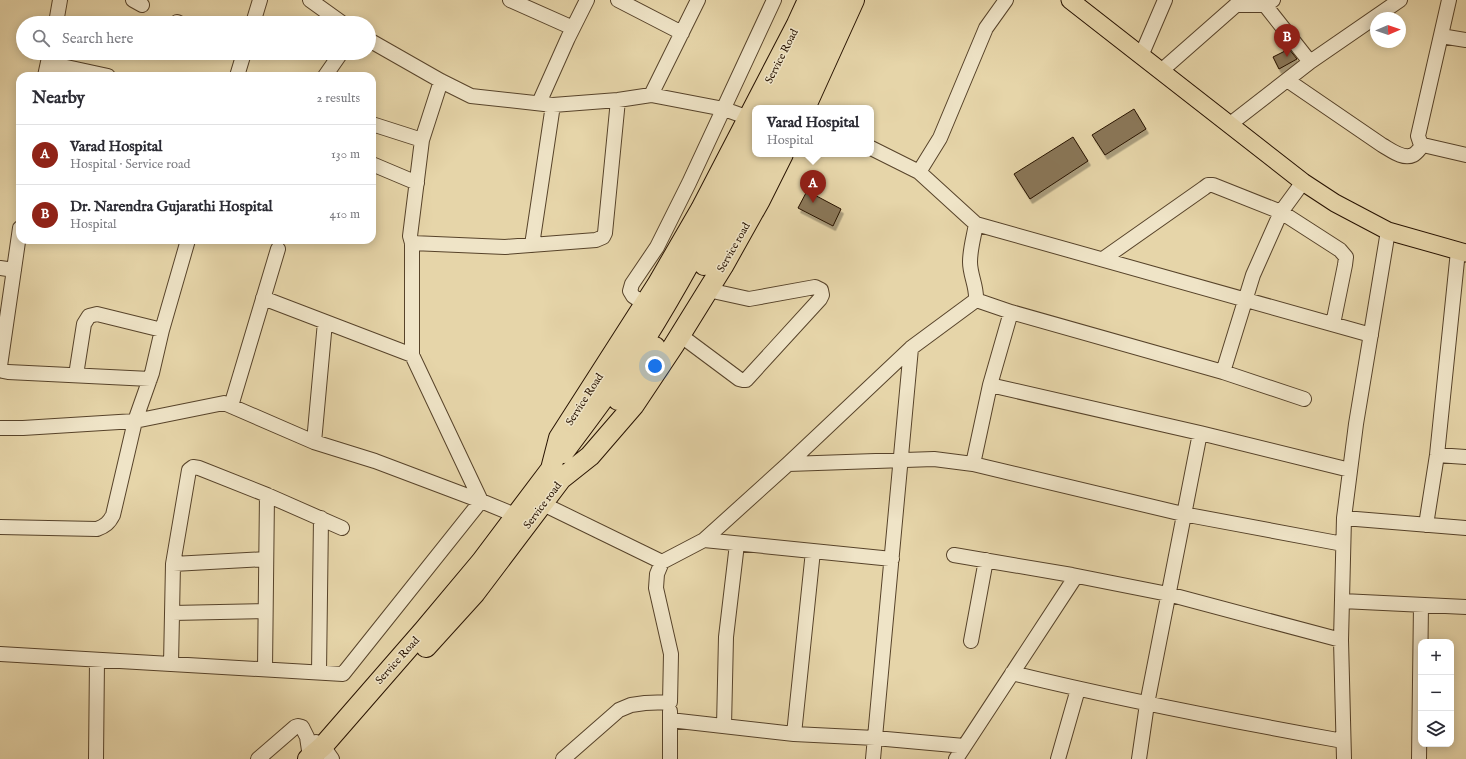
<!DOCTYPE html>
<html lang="en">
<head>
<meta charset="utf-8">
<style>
	:root { --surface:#fff; --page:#f2f2f3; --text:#2b2b33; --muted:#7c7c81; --line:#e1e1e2; --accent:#8f2418 }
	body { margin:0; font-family:"IM FELL English",serif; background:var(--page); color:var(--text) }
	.controls { position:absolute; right:12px; bottom:12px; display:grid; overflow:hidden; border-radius:8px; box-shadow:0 2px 10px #0003 }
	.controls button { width:36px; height:36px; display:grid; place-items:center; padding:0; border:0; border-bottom:1px solid var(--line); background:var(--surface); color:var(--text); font:20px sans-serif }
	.compass { position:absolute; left:1370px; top:12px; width:36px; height:36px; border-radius:50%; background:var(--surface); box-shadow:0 2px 10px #0003; rotate:88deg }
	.you { position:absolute; left:655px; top:366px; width:14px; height:14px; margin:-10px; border:3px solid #fff; border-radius:50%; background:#1a73e8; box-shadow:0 0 0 6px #1a73e833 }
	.badge { display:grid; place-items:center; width:26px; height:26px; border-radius:50%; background:var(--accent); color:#fff; font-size:13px; font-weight:700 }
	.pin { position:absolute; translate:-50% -33px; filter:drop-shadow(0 1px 2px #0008) }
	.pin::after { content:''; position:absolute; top:21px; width:14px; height:12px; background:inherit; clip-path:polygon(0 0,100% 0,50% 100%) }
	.popup { position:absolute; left:752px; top:105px; width:122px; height:52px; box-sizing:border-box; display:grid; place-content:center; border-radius:8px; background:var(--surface); filter:drop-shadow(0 1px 3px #0005); font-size:13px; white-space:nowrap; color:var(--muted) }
	.popup b { font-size:15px; color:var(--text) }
	.popup::after { content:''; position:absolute; left:50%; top:100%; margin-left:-8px; border:8px solid transparent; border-top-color:var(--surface) }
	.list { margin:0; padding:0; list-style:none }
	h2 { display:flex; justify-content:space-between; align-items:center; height:52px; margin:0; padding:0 16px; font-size:17px }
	h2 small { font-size:13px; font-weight:400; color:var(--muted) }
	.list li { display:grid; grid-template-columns:26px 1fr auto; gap:12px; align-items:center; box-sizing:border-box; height:60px; padding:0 16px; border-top:1px solid var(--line) }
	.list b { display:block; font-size:15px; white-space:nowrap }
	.list p { margin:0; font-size:13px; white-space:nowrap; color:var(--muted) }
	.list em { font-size:13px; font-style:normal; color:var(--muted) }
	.icon { flex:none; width:22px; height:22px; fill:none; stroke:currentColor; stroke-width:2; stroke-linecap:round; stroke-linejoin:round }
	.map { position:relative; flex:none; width:1466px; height:759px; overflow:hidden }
	.search { position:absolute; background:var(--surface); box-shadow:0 2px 10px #0003; left:16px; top:16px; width:360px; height:44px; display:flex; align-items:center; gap:10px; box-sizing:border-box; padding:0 14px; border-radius:22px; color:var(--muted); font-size:15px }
	.panel { position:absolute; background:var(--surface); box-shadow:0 2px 10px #0003; left:16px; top:72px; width:360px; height:172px; border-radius:12px }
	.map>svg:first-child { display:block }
	.building { fill:#8a7758; stroke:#271200; filter:url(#shadow) }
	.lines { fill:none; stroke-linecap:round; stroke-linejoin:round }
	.minor-casing { stroke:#57432a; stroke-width:16 }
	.major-casing { stroke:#271200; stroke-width:19 }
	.highway-casing { stroke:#271200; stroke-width:22 }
	.minor { stroke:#efe4c7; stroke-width:14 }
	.major { stroke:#e6d5a9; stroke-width:17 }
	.highway { stroke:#e6d5a9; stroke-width:20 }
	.labels { text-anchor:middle; stroke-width:3; stroke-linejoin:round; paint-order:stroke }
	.street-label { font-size:11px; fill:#271200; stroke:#efe4c7 }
</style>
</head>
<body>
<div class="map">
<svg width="1466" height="759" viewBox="0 0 1466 759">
	<defs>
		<filter id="shadow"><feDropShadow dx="2.5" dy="4.5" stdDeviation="0" flood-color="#0004"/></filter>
	</defs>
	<rect width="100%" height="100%" fill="#e6d5a9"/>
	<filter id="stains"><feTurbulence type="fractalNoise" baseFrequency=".005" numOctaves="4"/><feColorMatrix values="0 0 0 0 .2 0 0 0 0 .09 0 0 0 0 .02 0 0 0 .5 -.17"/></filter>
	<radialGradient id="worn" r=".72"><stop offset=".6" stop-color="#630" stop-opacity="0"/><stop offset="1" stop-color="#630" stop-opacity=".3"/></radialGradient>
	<!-- building -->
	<path class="building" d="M1289,49L1297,59L1279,69L1273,57Z
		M1134,109L1146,129L1105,155L1092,135Z
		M1073,137L1088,161L1030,199L1014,174Z
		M807,191L841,209L833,226L798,208Z"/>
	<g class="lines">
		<defs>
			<path id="minor" d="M133,0L142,5
				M310,0L342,23
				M510,0L573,28
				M618,0L682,33
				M1449,0L1418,136L1420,142L1423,145L1466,155
				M1265,5L1310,62
				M177,22L179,23
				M56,23L60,0
				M253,23L260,0
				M1441,36L1466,40
				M369,40L441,81L471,96L553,105L618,100L651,95L724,109L749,118
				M1141,56L1165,0
				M48,63L108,76
				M1161,71L1236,5H1265L1273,0
				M45,76L50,53
				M237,76L244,53
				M325,76L341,53
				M1287,80L1382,145C1391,150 1403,160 1413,155C1417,153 1420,148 1423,145
				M651,95L698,0
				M539,103L568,38L587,0
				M372,124L422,140
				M1229,125L1310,62L1400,0
				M871,148L919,172L976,224L1371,335
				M372,164L417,183
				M919,172L940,138L986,28L1006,0
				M976,224C974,236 970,249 970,262C970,275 977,287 976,300
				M20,228L0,366L3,371L8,372L150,379
				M412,243L410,236L422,140L441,81
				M532,245L553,105
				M1103,259L1204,188L1208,185H1213L1281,212L1340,250L1346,257L1345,265L1333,324
				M0,268L14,270
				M263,298L412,355L481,501
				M976,300L1011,312L1223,372L1304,399
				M645,304L633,296L630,291L632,284L657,247L689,183L774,0
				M680,335L739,379L743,380H746L820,299L822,295L821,290L815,287L749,299L708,290
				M412,355V243L505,247L596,240L603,237L605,233L618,100
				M1223,372L1253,275L1281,212L1303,182
				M76,375L84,324L89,316L97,314L162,330
				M990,385L1200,433L1147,704L1139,759
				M231,406L278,249
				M0,428H23L135,421L224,403L314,442L375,461L481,501
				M1200,433L1350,470
				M314,442L325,322
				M1437,455L1466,457
				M788,464L934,459L973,464L1183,514L1343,544
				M973,464L990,385L1011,312
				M543,504L662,562
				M1344,518L1466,528
				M1426,525L1437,455L1458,251
				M0,527L97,529C105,526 109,523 113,515L135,421L152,373L162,330L188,240
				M704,540L892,559
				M954,555L1072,575L1168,594L1341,640
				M173,564L266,559
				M1342,601L1466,607
				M172,613L265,611
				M971,641L986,560
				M0,654L343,674L481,501L515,515
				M171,664L173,564L189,470L193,467L199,468L267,495L342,528
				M265,669L267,495
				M319,672L321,518
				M1012,673C1122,700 1232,721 1343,741
				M670,720L794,734L813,551
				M724,726L726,637L737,544
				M794,734L875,738L964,746
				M316,742L323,746L332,759
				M96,759L97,660
				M258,759L295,727L298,726L302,727L307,737L310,757L312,759
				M563,759L619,710L631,705L645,703L670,702L671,654L656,588L657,574L662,562L704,540L788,464L911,348L976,300
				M670,759V711
				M873,759L911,348
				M956,759L1076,576
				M1058,759L1078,689
				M1344,759L1341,640L1344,518L1356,424L1388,231
				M1419,759L1421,605"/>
			<path id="major" d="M1070,0L1303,182L1335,203L1388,231L1466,253"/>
			<path id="highway" d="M772,108L822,0
				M791,108L837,0
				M805,108L854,0
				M704,265L766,154
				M618,400L643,366L655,347
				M563,453C590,417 618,380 643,342C684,277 719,208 755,140
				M426,647L475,593L561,479L590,456L634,405L674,345L723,266L760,200L783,154
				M308,759L323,746L424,630L481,562L551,469L559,438L657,285L701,209L797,24L808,0"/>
		</defs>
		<!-- minor casing -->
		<use href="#minor" class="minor-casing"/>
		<!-- major casing -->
		<use href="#major" class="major-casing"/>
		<!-- highway casing -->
		<use href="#highway" class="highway-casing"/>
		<!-- minor -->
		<use href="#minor" class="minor"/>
		<!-- major -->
		<use href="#major" class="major"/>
		<!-- highway -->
		<use href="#highway" class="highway"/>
	</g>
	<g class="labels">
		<!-- street labels -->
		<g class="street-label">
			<text transform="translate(781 56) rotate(-63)" y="4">Service Road</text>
			<text transform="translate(733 247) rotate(-60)" y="4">Service road</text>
			<text transform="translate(584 399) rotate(-57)" y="4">Service Road</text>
			<text transform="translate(542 505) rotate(-53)" y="4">Service road</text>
			<text transform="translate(397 660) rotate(-48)" y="4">Service Road</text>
		</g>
	</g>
	<rect width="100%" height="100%" filter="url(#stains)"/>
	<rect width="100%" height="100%" fill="url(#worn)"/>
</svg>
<div class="controls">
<button>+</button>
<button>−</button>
<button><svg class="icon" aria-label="layers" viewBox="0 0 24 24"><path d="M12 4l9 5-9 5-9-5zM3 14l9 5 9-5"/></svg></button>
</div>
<svg class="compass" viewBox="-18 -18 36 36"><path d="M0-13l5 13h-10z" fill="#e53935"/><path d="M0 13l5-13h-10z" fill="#7c7c81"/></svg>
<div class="you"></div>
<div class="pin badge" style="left:813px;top:203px">A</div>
<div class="popup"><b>Varad Hospital</b>Hospital</div>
<div class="pin badge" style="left:1287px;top:57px">B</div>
<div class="search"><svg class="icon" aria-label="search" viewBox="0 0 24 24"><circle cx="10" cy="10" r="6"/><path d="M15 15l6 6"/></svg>Search here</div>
<section class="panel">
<h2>Nearby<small>2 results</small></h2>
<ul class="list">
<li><span class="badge">A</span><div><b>Varad Hospital</b><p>Hospital · Service road</p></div><em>130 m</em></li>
<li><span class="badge">B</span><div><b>Dr. Narendra Gujarathi Hospital</b><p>Hospital</p></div><em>410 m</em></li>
</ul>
</section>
</div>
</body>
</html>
